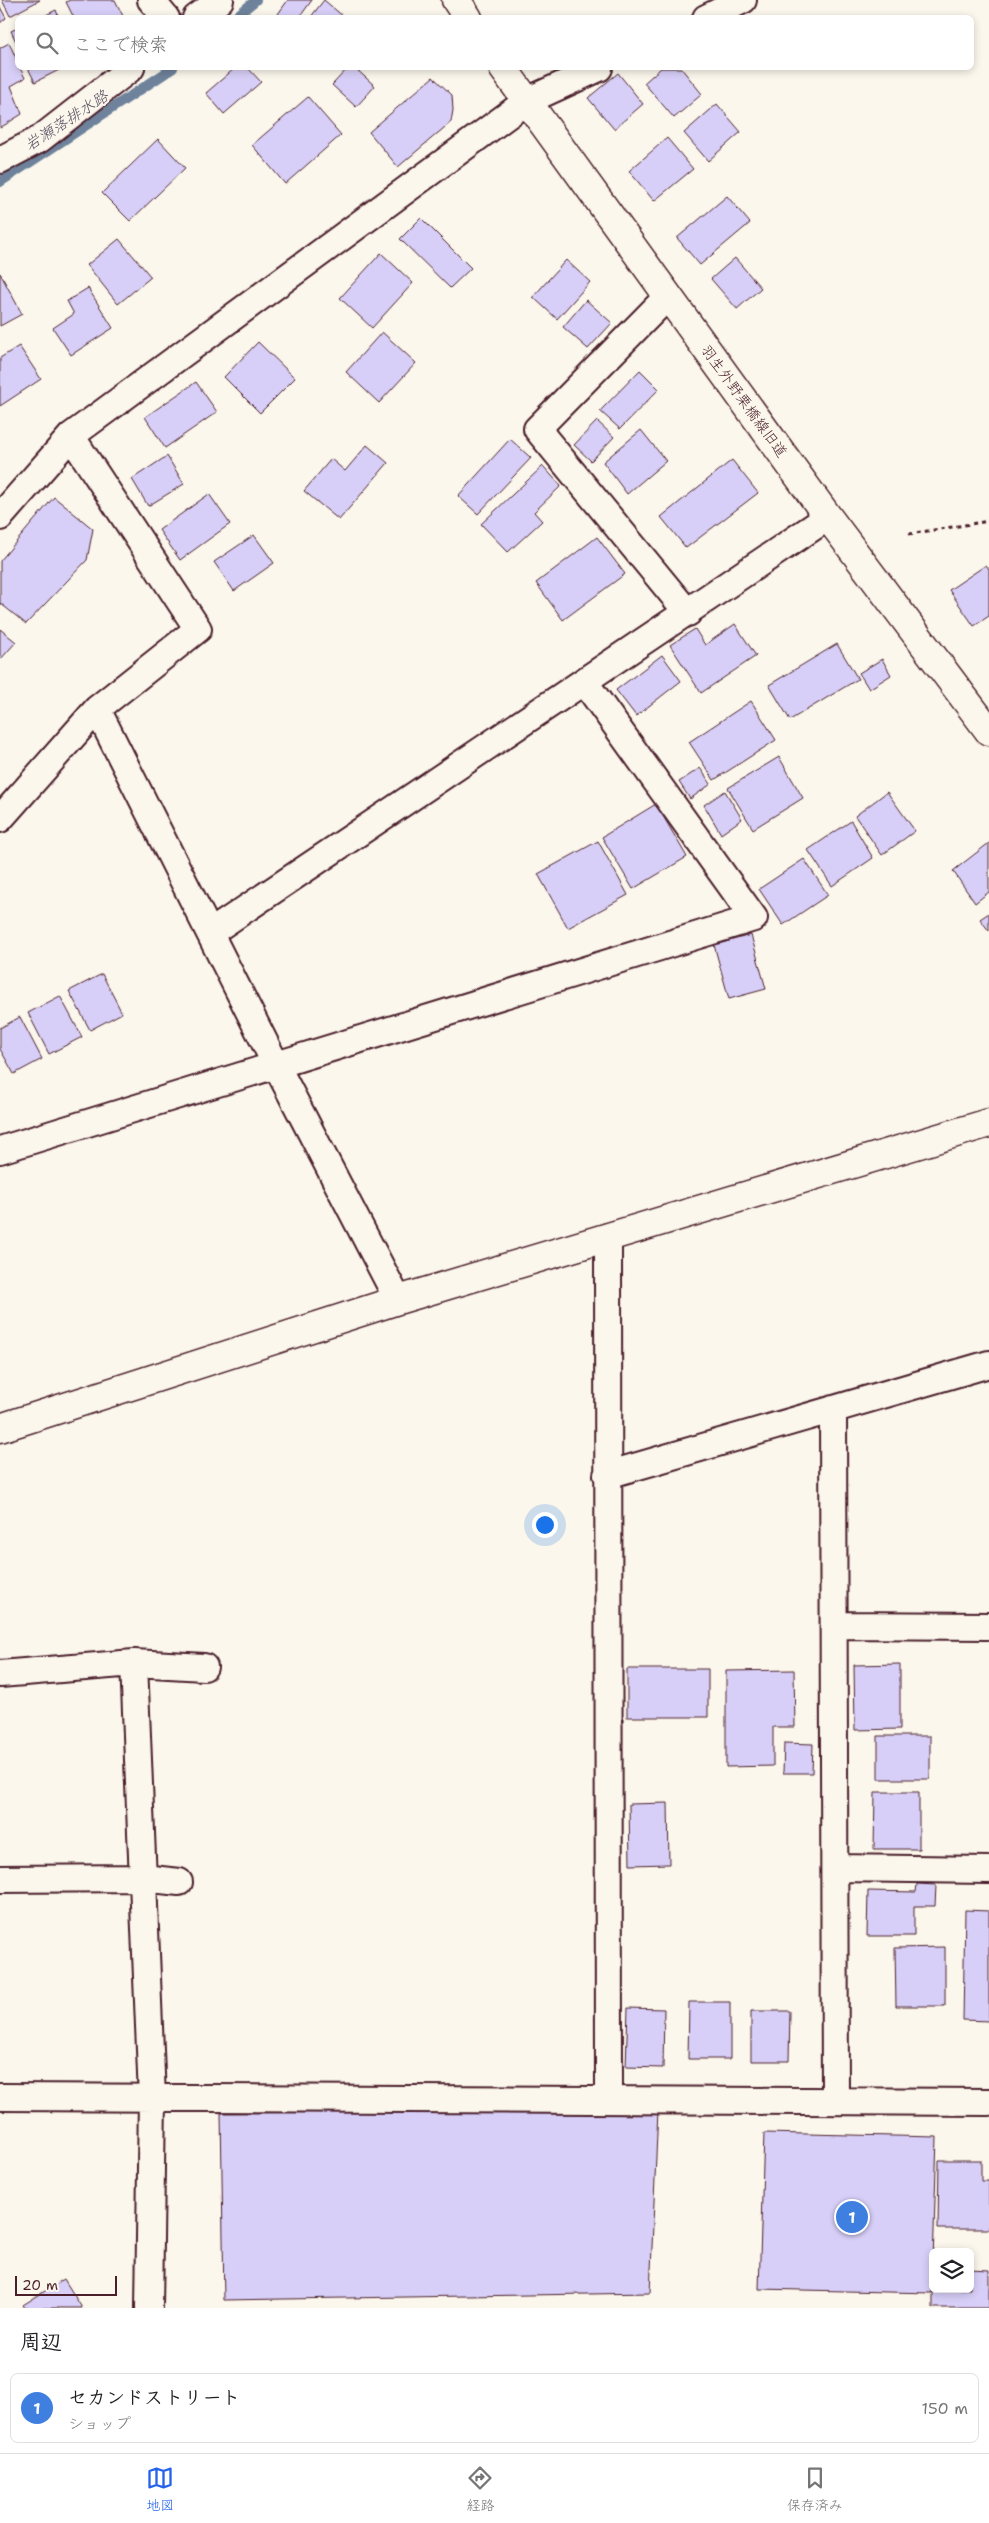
<!DOCTYPE html>
<html lang="ja">
<head>
<meta charset="utf-8">
<style>
	:root { --surface:#fff; --page:#f6f6f6; --text:#202124; --muted:#757577; --line:#e0e0e0; --accent:#2563eb }
	body { margin:0; font-family:"Shantell Sans","Klee One",sans-serif; background:var(--page); color:var(--text) }
	.controls { position:absolute; right:15px; bottom:15px; display:grid; overflow:hidden; border-radius:8px; box-shadow:0 2px 8px #0003 }
	.controls button { width:45px; height:45px; display:grid; place-items:center; padding:0; border:0; border-bottom:1px solid var(--line); background:var(--surface); color:var(--text); font:25px sans-serif }
	.scale { position:absolute; left:15px; bottom:12px; width:102px; box-sizing:border-box; padding-left:5px; border:2px solid #4a1f2b; border-top:0; font-size:14px; line-height:18px; white-space:nowrap; color:#4a1f2b; -webkit-text-stroke:4px #fbf7ec; paint-order:stroke }
	.you { position:absolute; left:544px; top:1524px; width:18px; height:18px; margin:-12px; border:4px solid #fff; border-radius:50%; background:#1a73e8; box-shadow:0 0 0 8px #1a73e833 }
	.badge { display:grid; place-items:center; width:32px; height:32px; border-radius:50%; background:var(--accent); color:#fff; font-size:16px; font-weight:700 }
	.pin { position:absolute; translate:-50% -50%; border:2px solid #fff; box-shadow:0 1px 5px #0006 }
	.list { margin:0; padding:0; list-style:none }
	h2 { display:flex; justify-content:space-between; align-items:center; height:65px; margin:0; padding:0 20px; font-size:21px }
	h2 small { font-size:16px; font-weight:400; color:var(--muted) }
	.list li { display:grid; grid-template-columns:32px 1fr auto; gap:15px; align-items:center; box-sizing:border-box; height:70px; margin:0 10px 10px; padding:0 10px; border:1px solid var(--line); border-radius:8px }
	.list b { display:block; font-size:19px; white-space:nowrap }
	.list p { margin:0; font-size:16px; white-space:nowrap; color:var(--muted) }
	.list em { font-size:16px; font-style:normal; color:var(--muted) }
	.icon { flex:none; width:28px; height:28px; fill:none; stroke:currentColor; stroke-width:2; stroke-linecap:round; stroke-linejoin:round }
	.map { position:relative; flex:none; width:989px; height:2308px; overflow:hidden }
	.search { position:absolute; background:var(--surface); box-shadow:0 2px 8px #0003; left:15px; right:15px; top:15px; height:55px; display:flex; align-items:center; gap:12px; box-sizing:border-box; padding:0 18px; border-radius:8px; color:var(--muted); font-size:19px }
	.sheet { height:145px; background:var(--surface) }
	nav { display:flex; justify-content:space-around; align-items:center; box-sizing:border-box; height:70px; border-top:1px solid var(--line); background:var(--surface); font-size:14px; color:var(--muted) }
	nav a { display:grid; justify-items:center; gap:2px }
	nav .on { color:var(--accent) }
	.map>svg:first-child { display:block }
	.lines { fill:none; stroke-linecap:round; stroke-linejoin:round }
	.stream { stroke:#6e829b; stroke-width:10 }
	.building { fill:#d7cff7; stroke:#4a1f2b }
	.street-casing { stroke:#4a1f2b; stroke-width:30 }
	.secondary-casing { stroke:#4a1f2b; stroke-width:31 }
	.path { stroke:#4a1f2b; stroke-width:3; stroke-dasharray:4 4; stroke-linecap:butt }
	.street { stroke:#fbf7ec; stroke-width:26 }
	.secondary { stroke:#fbf7ec; stroke-width:28 }
	.labels { text-anchor:middle; stroke-width:4; stroke-linejoin:round; paint-order:stroke }
	.street-label { font-size:15px; fill:#4a1f2b; stroke:#fbf7ec }
	.water-label { font-size:16px; font-style:italic; fill:#5c5163; stroke:#fbf7ec }
</style>
</head>
<body>
<div class="map">
<svg width="989" height="2308" viewBox="0 0 989 2308">
	<rect width="100%" height="100%" fill="#fbf7ec"/>
	<filter id="ink" filterUnits="userSpaceOnUse"><feTurbulence type="fractalNoise" baseFrequency=".02" numOctaves="2"/><feDisplacementMap in="SourceGraphic" scale="10" xChannelSelector="R" yChannelSelector="G"/><feConvolveMatrix kernelMatrix="1 2 1 2 8 2 1 2 1" color-interpolation-filters="sRGB"/></filter>
	<g filter="url(#ink)">
		<g class="lines">
			<!-- stream -->
			<path class="stream" d="M234,18L256,0
				M0,182L173,68"/>
		</g>
		<!-- building -->
		<path class="building" d="M2,0H40L10,16Z
			M70,0H115L124,18H74L66,2Z
			M288,0H312L299,18H283L278,14Z
			M324,0L345,18H310Z
			M0,7L6,18L0,23Z
			M56,10L59,18H40Z
			M18,28V46L11,31Z
			M9,43L18,62V68H20L25,78L11,86L22,114L0,128V48Z
			M28,68H60L61,69L35,82Z
			M235,68H248L261,82L224,114L206,93Z
			M348,68H355L375,86L356,107L332,85Z
			M661,68H681L702,94L674,118L644,83Z
			M618,73L643,104L614,129L588,98Z
			M433,77L452,95L453,110L451,122L398,167L369,132Z
			M308,97L341,135L285,184L252,145Z
			M717,104L741,132L708,161L684,133Z
			M667,138L693,169L654,201L629,171Z
			M158,139L185,168L130,221L102,193Z
			M727,196L750,223L700,265L677,238Z
			M421,218L471,268L450,288L400,239Z
			M119,239L151,277L118,304L87,265Z
			M381,253L413,283L372,328L340,298Z
			M735,258L761,288L737,309L711,279Z
			M566,260L590,282L557,319L533,297Z
			M0,273L22,314L0,326Z
			M88,288L113,328L71,355L53,328L74,314L67,301Z
			M586,300L612,323L588,349L563,327Z
			M382,332L416,363L379,403L346,372Z
			M258,342L295,378L260,413L224,377Z
			M19,346L41,379L0,406V358Z
			M640,370L659,389L620,429L600,411Z
			M196,382L217,412L165,448L145,417Z
			M597,421L614,437L591,461L574,445Z
			M641,430L666,461L627,494L603,462Z
			M510,439L531,458L478,514L458,496Z
			M367,445L388,463L339,520L304,491L331,459L345,471Z
			M167,456L184,484L148,506L132,479Z
			M732,460L758,493L686,548L661,517Z
			M543,466L561,486L534,512L542,521L508,552L481,524Z
			M209,494L230,524L180,560L159,530Z
			M54,497L93,529L87,560L26,624L0,603V561Z
			M254,535L274,563L234,591L214,562Z
			M597,537L625,574L563,620L536,583Z
			M986,565L989,569V616L974,626L949,590Z
			M735,624L756,656L701,693L670,645L695,629L705,645Z
			M0,629L16,642L0,660Z
			M837,644L858,679L790,720L769,685Z
			M662,655L681,681L636,716L616,690Z
			M882,659L891,675L869,689L859,673Z
			M751,701L776,740L714,780L689,742Z
			M779,757L803,798L753,829L728,788Z
			M700,768L711,784L690,799L679,782Z
			M725,791L742,819L721,834L704,805Z
			M887,792L915,831L882,855L855,816Z
			M656,804L687,857L633,889L602,837Z
			M851,821L873,858L832,886L808,850Z
			M598,841L628,895L568,928L538,874Z
			M989,843V892L975,903L953,871Z
			M804,859L828,895L783,925L759,889Z
			M989,913V931L980,919Z
			M751,935L766,989L729,999L714,945Z
			M102,974L122,1013L90,1030L69,991Z
			M60,996L82,1037L49,1054L28,1013Z
			M20,1017L42,1059L14,1074L0,1049V1028Z
			M900,1664V1729L855,1730L854,1665Z
			M627,1669H708V1717H627Z
			M794,1670L795,1727H773V1766L726,1767V1671Z
			M878,1736H930V1779H878Z
			M784,1743L813,1744L812,1773H783Z
			M875,1792H919V1849H874Z
			M668,1803L669,1864L630,1865L629,1804Z
			M917,1884L936,1885L935,1906H914V1936H867L868,1891L916,1892Z
			M965,1910L989,1911V2021L963,2020Z
			M945,1947V2006H896L895,1948Z
			M689,2002H730V2059H688Z
			M628,2008L664,2009L663,2068L626,2067Z
			M751,2011H790L789,2061H751Z
			M658,2110L650,2293L224,2300L221,2113Z
			M764,2133L937,2137L932,2293L759,2289Z
			M939,2160H981V2181H989V2229H938Z
			M970,2269L989,2270V2308H933V2289H970Z
			M64,2279L82,2308H25L23,2305Z"/>
		<g class="lines">
			<defs>
				<path id="street" d="M151,0L166,18
					M196,18L220,0
					M706,18L743,0
					M0,160L40,139L131,68
					M668,296L537,429L688,613
					M71,436L198,629L97,709L276,1065L398,1300
					M0,517L71,436L527,101L599,68
					M0,819L97,709
					M210,933L828,517
					M0,1150L754,918L584,681
					M608,1237L609,2100
					M833,1409L835,2101
					M607,1475L989,1364
					M834,1625L989,1626
					M134,1663L152,2098L149,2308
					M0,1674L134,1663L204,1667
					M835,1868L989,1870
					M0,1879L143,1878L179,1882
					M0,2097L989,2102"/>
				<path id="secondary" d="M456,0L468,18
					M503,68L828,517L989,731
					M0,1428L398,1300L989,1123"/>
			</defs>
			<!-- street casing -->
			<use href="#street" class="street-casing"/>
			<!-- secondary casing -->
			<use href="#secondary" class="secondary-casing"/>
			<!-- path -->
			<path class="path" d="M909,534L989,521"/>
			<!-- street -->
			<use href="#street" class="street"/>
			<!-- secondary -->
			<use href="#secondary" class="secondary"/>
		</g>
	</g>
	<g class="labels">
		<!-- street labels -->
		<g class="street-label">
			<text transform="translate(744 401) rotate(54)" y="5">羽生外野栗橋線旧道</text>
		</g>
		<!-- water labels -->
		<g class="water-label">
			<text transform="translate(66 120) rotate(-33)" y="6">岩瀬落排水路</text>
		</g>
	</g>
</svg>
<div class="controls">
<button><svg class="icon" aria-label="layers" viewBox="0 0 24 24"><path d="M12 4l9 5-9 5-9-5zM3 14l9 5 9-5"/></svg></button>
</div>
<div class="scale">20 m</div>
<div class="you"></div>
<div class="pin badge" style="left:852px;top:2217px;background:#3f7fe0">1</div>
<div class="search"><svg class="icon" aria-label="search" viewBox="0 0 24 24"><circle cx="10" cy="10" r="6"/><path d="M15 15l6 6"/></svg>ここで検索</div>
</div>
<section class="sheet">
<h2>周辺<small></small></h2>
<ul class="list">
<li><span class="badge" style="background:#3f7fe0">1</span><div><b>セカンドストリート</b><p>ショップ</p></div><em>150 m</em></li>
</ul>
</section>
<nav>
<a class="on"><svg class="icon" aria-label="map" viewBox="0 0 24 24"><path d="M3 6l6-2 6 2 6-2v14l-6 2-6-2-6 2zM9 4v14M15 6v14"/></svg>地図</a>
<a><svg class="icon" aria-label="directions" viewBox="0 0 24 24"><path d="M12 3l9 9-9 9-9-9zM9 14v-3h6M13 9l2 2-2 2"/></svg>経路</a>
<a><svg class="icon" aria-label="saved" viewBox="0 0 24 24"><path d="M7 4h10v16l-5-4-5 4z"/></svg>保存済み</a>
</nav>
</body>
</html>
